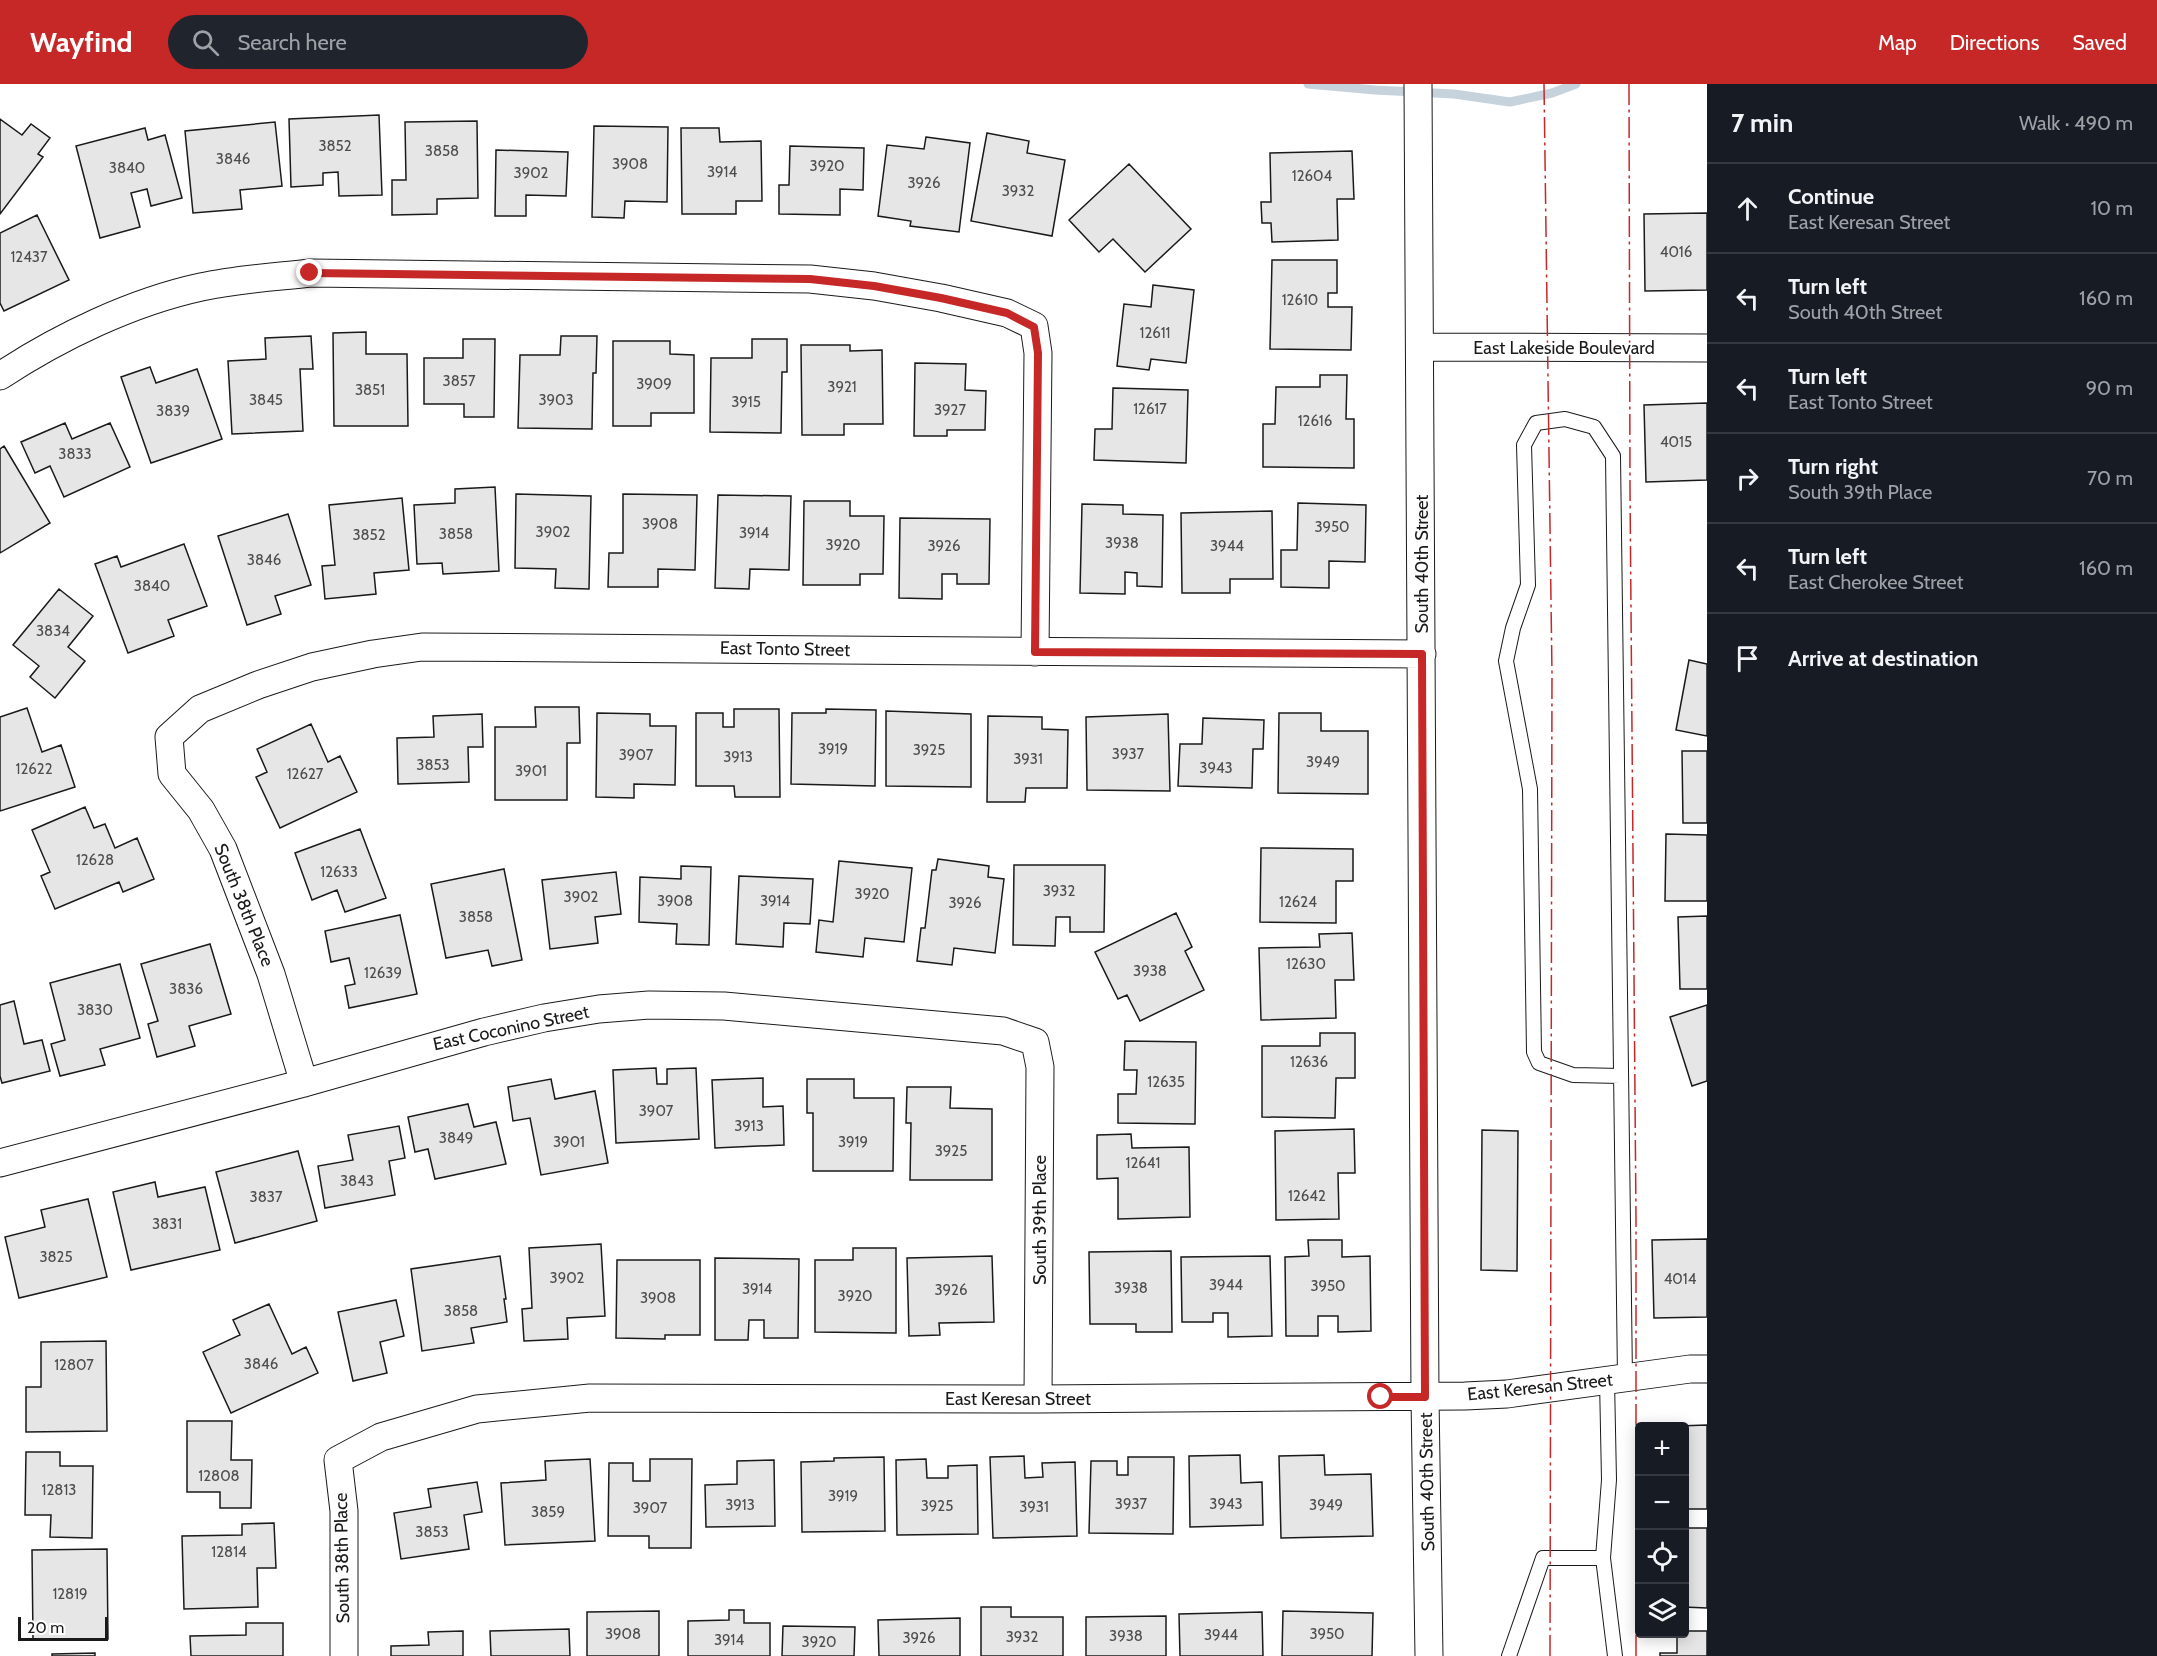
<!DOCTYPE html>
<html lang="en">
<head>
<meta charset="utf-8">
<style>
	:root { --surface:#171b24; --page:#20242c; --text:#f1f3f6; --muted:#9ea1a6; --line:#363941; --accent:#c62828 }
	body { margin:0; font-family:Cabin,sans-serif; background:var(--page); color:var(--text) }
	.controls { position:absolute; right:18px; bottom:18px; display:grid; overflow:hidden; border-radius:6px; box-shadow:0 3px 15px #0003 }
	.controls button { width:54px; height:54px; display:grid; place-items:center; padding:0; border:0; border-bottom:2px solid var(--line); background:var(--surface); color:var(--text); font:30px sans-serif }
	.scale { position:absolute; left:18px; bottom:15px; width:90px; box-sizing:border-box; padding-left:6px; border:3px solid #1a1a1a; border-top:0; font-size:16px; line-height:21px; white-space:nowrap; color:#1a1a1a; -webkit-text-stroke:4px #fff; paint-order:stroke }
	.stop { position:absolute; width:18px; height:18px; margin:-14px; border:4px solid #c62828; border-radius:50%; background:#fff }
	.stop.end { background:#c62828; border-color:#fff; box-shadow:0 2px 6px #0008 }
	.list { margin:0; padding:0; list-style:none }
	h2 { display:flex; justify-content:space-between; align-items:center; height:78px; margin:0; padding:0 24px; font-size:26px }
	h2 small { font-size:20px; font-weight:400; color:var(--muted) }
	.list li { display:grid; grid-template-columns:39px 1fr auto; gap:18px; align-items:center; box-sizing:border-box; height:90px; padding:0 24px; border-top:2px solid var(--line) }
	.list b { display:block; font-size:22px; white-space:nowrap }
	.list p { margin:0; font-size:20px; white-space:nowrap; color:var(--muted) }
	.list em { font-size:20px; font-style:normal; color:var(--muted) }
	.icon { flex:none; width:33px; height:33px; fill:none; stroke:currentColor; stroke-width:2; stroke-linecap:round; stroke-linejoin:round }
	.map { position:relative; flex:none; width:1707px; height:1572px; overflow:hidden }
	header { display:flex; align-items:center; gap:36px; box-sizing:border-box; height:84px; padding:0 30px; background:var(--accent); color:#fff }
	header strong { font-size:28px }
	nav { display:flex; gap:33px; margin-inline-start:auto; font-size:21px }
	.search { width:420px; height:54px; background:var(--page); display:flex; align-items:center; gap:15px; box-sizing:border-box; padding:0 21px; border-radius:33px; color:var(--muted); font-size:22px }
	main { display:flex }
	aside { flex:1; background:var(--surface) }
	.map>svg:first-child { display:block }
	.lines { fill:none; stroke-linecap:round; stroke-linejoin:round }
	.stream { stroke:#c6d2dc; stroke-width:9 }
	.building { fill:#e6e6e6; stroke:#1a1a1a; stroke-width:1.5 }
	.service-casing { stroke:#1a1a1a; stroke-width:16 }
	.minor-casing { stroke:#1a1a1a; stroke-width:29 }
	.service { stroke:#fff; stroke-width:14 }
	.minor { stroke:#fff; stroke-width:27 }
	.power { stroke:#c62828; stroke-width:1.5; stroke-dasharray:21 4.5 3 4.5; stroke-linecap:butt }
	.route { stroke:#c62828; stroke-width:8 }
	.labels { text-anchor:middle; stroke-width:4.5; stroke-linejoin:round; paint-order:stroke }
	.number-label { font-size:15px; fill:#4d4d4d }
	.street-label { font-size:18px; fill:#1a1a1a; stroke:#fff }
</style>
</head>
<body>
<header>
<strong>Wayfind</strong>
<div class="search"><svg class="icon" aria-label="search" viewBox="0 0 24 24"><circle cx="10" cy="10" r="6"/><path d="M15 15l6 6"/></svg>Search here</div>
<nav><a>Map</a><a>Directions</a><a>Saved</a></nav>
</header>
<main>
<div class="map">
<svg width="1707" height="1572" viewBox="0 0 1707 1572">
	<rect width="100%" height="100%" fill="#fff"/>
	<g class="lines">
		<!-- stream -->
		<path class="stream" d="M1308,0L1375,6L1454,10L1510,18L1552,9L1576,0"/>
	</g>
	<!-- building -->
	<path class="building" d="M379,31L382,111L339,112L338,88L323,89V101L291,103L289,35Z
		M0,35L22,51L31,40L50,54L38,70L43,73L0,130Z
		M477,37L478,114L437,115V130L392,131V96H406L405,38Z
		M275,38L282,102L240,106L242,125L193,129L185,47Z
		M594,42L668,43L667,118L625,117L624,134L592,133Z
		M145,44L148,56L165,51L182,114L151,122L147,105L131,109L140,143L100,154L76,62Z
		M681,44H719L720,58L761,57L762,117H736V130H682Z
		M987,49L1029,57L1027,69L1065,76L1052,152L971,137Z
		M926,53L970,59L959,148L910,142L911,137L878,132L887,61L924,65Z
		M790,62L864,64L863,106L840,105V131L779,130V101H789Z
		M496,66L568,68L566,112L526,111V132H495Z
		M1352,67L1354,115H1337L1338,156L1272,158L1271,139H1262L1261,118H1271L1270,69Z
		M1129,80L1191,145L1145,188L1113,155L1099,168L1069,136Z
		M1707,129V206L1645,207L1644,130Z
		M37,131L69,196L4,227L0,219V149Z
		M1272,176H1337V209H1328V223H1352L1351,266L1270,265Z
		M1153,201L1194,206L1186,279L1151,275L1149,286L1117,282L1124,220L1151,223Z
		M366,248V270H407L408,342H334L333,249Z
		M311,252L313,285H300L303,347L232,350L228,277L266,275L265,254Z
		M561,252H597L596,289H593L592,345L518,344L520,271H560Z
		M463,255H495L494,333H464V320H424V274H463Z
		M752,255H787V288H782L781,349L710,348L711,274H752Z
		M613,257H670V270L694,271V329H651V342H613Z
		M801,261H850V267L882,266L883,340H844V351H802Z
		M915,279L966,280L965,306L986,307L985,346H947V352H914Z
		M150,283L156,299L197,285L222,355L151,379L121,293Z
		M1320,291H1347L1346,335H1354V384L1263,383V340H1275L1276,303H1320Z
		M1113,304L1188,306L1186,379L1094,376L1095,345H1112Z
		M1707,319V396L1646,398L1644,321Z
		M65,339L72,355L110,339L130,383L64,413L50,382L35,389L21,358Z
		M4,362L50,439L0,469V365Z
		M495,403L499,487L443,490L442,479L417,480L414,421L455,419V405Z
		M516,410L591,412L589,505L555,504L556,485L515,484Z
		M623,410L697,411L695,486L658,485V503H608L609,469H623Z
		M718,411L791,412L789,486L750,485L749,505L715,504Z
		M402,414L409,486L374,489L376,510L325,515L322,482L335,481L329,421Z
		M804,417H850V432H884L883,490H860V501H803Z
		M1298,419L1366,421L1365,478L1329,477V504L1281,503V466H1297Z
		M1082,420L1123,421V430L1163,431L1162,503L1137,502V489L1125,488V510L1080,509Z
		M1272,427L1273,495H1230V509H1182L1181,429Z
		M288,430L311,501L275,512L281,530L247,541L218,452Z
		M900,434L990,435L989,500H957V490H942V515L899,514Z
		M184,460L207,522L168,536L174,552L128,569L95,480L117,472L121,483Z
		M59,505L93,532L68,563L85,577L55,614L30,593L39,582L13,561Z
		M1689,576L1707,580V652L1676,646Z
		M535,623H579L580,659H567V716H495V643H536Z
		M27,624L42,668L61,661L75,703L0,727V633Z
		M734,625H779L780,713H735L734,702H696V629H723V643H734Z
		M826,625L876,626L875,702L791,700L792,629H826Z
		M886,627L971,630V703L886,702Z
		M597,629L650,630V642H676L675,701L634,700V714L596,713Z
		M1279,629H1321V647H1368V710L1278,709Z
		M482,630L483,663H468L469,698L398,700L397,654L434,653L433,632Z
		M1168,630L1170,707L1087,706L1086,633Z
		M988,632L1042,633V645L1068,646L1067,704H1026L1025,718H987Z
		M1203,634L1264,636L1263,665H1253L1252,704L1178,702L1180,660H1202Z
		M311,640L328,678L340,672L357,708L280,744L256,693L267,688L257,665Z
		M1682,667H1707V739H1683Z
		M85,723L94,744L105,740L115,764L137,754L154,795L123,808L119,798L55,825L41,792L50,788L32,746Z
		M360,745L386,814L345,828L337,806L312,816L295,769Z
		M1666,750L1707,751V817H1665Z
		M1261,764L1353,765V797H1336V839L1260,838Z
		M938,775L989,782L988,793L1004,795L995,869L954,864L952,881L917,877L921,844H925L932,786H936Z
		M839,777L912,784L904,858L865,854L863,873L816,868L819,836L833,838Z
		M1014,781H1105L1104,848H1070V833H1056L1055,862L1013,861Z
		M681,782L711,783L709,861L676,860L677,840L639,838L640,793L681,795Z
		M504,785L522,876L492,882L488,866L446,874L431,800Z
		M616,788L621,830L595,833L598,859L550,865L542,796Z
		M739,792L813,795L810,840L784,839L783,863L736,860Z
		M1176,829L1192,863L1185,867L1204,906L1140,937L1127,911L1118,915L1095,868Z
		M400,831L417,910L349,924L345,902L355,900L349,874L331,878L325,847Z
		M1707,832V905H1680L1678,833Z
		M1352,849L1354,896H1335L1336,934L1261,936L1259,864L1320,863L1319,850Z
		M210,860L231,930L189,942L195,962L157,973L148,940L158,937L141,880Z
		M120,880L140,954L100,965L105,981L60,992L51,960L65,956L50,899Z
		M14,917L24,960L42,956L50,987L2,999L0,992V921Z
		M1707,921V997L1692,1002L1670,933Z
		M1320,949H1355V994H1336L1335,1034L1262,1033V962H1320Z
		M1125,957L1196,958L1195,1040L1118,1039V1010H1136L1137,986H1124Z
		M656,984L657,1000H667V985L696,984L699,1055L616,1059L613,986Z
		M763,994V1023L783,1022L784,1061L715,1064L712,996Z
		M551,995L555,1015L595,1007L608,1079L541,1091L530,1034L513,1037L508,1003Z
		M807,995H854V1014H894L893,1087H813V1029H807Z
		M907,1003H951L950,1024L992,1025V1096H910L911,1039H906Z
		M468,1020L474,1043L496,1038L506,1080L435,1095L428,1065L415,1068L408,1033Z
		M399,1042L405,1074L389,1077L395,1111L325,1124L318,1082L353,1076L348,1051Z
		M1354,1045L1355,1089H1338L1339,1135L1276,1136L1275,1047Z
		M1482,1046L1518,1047L1517,1187L1481,1186Z
		M1131,1050L1132,1064L1189,1063L1190,1133L1118,1135V1094L1097,1095V1051Z
		M298,1067L317,1137L235,1159L216,1088Z
		M155,1098L158,1113L205,1103L220,1166L131,1186L113,1108Z
		M88,1115L107,1193L19,1214L5,1153L45,1143L41,1126Z
		M1707,1155V1233L1654,1234L1652,1156Z
		M1308,1156H1342V1173L1370,1172L1371,1247L1338,1248V1232H1318V1252H1286L1285,1173L1309,1172Z
		M601,1160L605,1232L567,1234L568,1255L524,1257L522,1225L532,1224L529,1164Z
		M853,1164H896V1249L815,1248V1176H853Z
		M1171,1167L1172,1248H1136V1240H1090L1089,1168Z
		M500,1172L506,1215H504L507,1238L471,1244L474,1259L422,1267L411,1185Z
		M992,1172L994,1238L939,1239L940,1251L909,1252L907,1174Z
		M1270,1172L1272,1252L1228,1253V1229H1213V1238H1182L1181,1173Z
		M715,1174L799,1175L798,1254H764V1236H749L748,1256H715Z
		M617,1176H700V1251H665V1255L616,1254Z
		M396,1216L404,1252L380,1258L387,1289L353,1297L338,1228Z
		M269,1220L292,1270L306,1263L318,1289L231,1329L203,1268L240,1251L233,1236Z
		M106,1257L107,1347L26,1348V1303H41V1258Z
		M187,1337H232L231,1376H252L251,1424H220V1408H187Z
		M1707,1341V1425H1684V1342H1678Z
		M26,1368H60V1382H93L92,1454L50,1453L51,1431H25Z
		M1240,1371L1241,1399L1262,1398L1263,1441L1190,1443L1189,1372Z
		M1324,1371L1325,1391L1371,1390L1373,1452L1281,1454L1279,1372Z
		M1024,1372L1025,1394L1043,1393L1042,1379L1075,1378L1077,1452L993,1454L990,1373Z
		M884,1373L885,1447L802,1448L801,1378L834,1377V1374Z
		M1128,1373H1174L1173,1450L1089,1449L1091,1377H1117V1391H1128Z
		M590,1375L595,1457L505,1461L501,1399L546,1396L545,1377Z
		M650,1375H692L691,1464H649V1452H608L609,1379H633V1397H650Z
		M926,1375L927,1394H948V1382L977,1381L978,1450L897,1451L896,1376Z
		M774,1376L775,1442L706,1443L705,1401L737,1400V1377Z
		M477,1398L482,1428L464,1431L469,1465L401,1475L394,1429L431,1423L428,1405Z
		M274,1439L276,1484H257L258,1523L184,1525L182,1452L242,1451V1440Z
		M1684,1444H1707V1524L1684,1523Z
		M107,1465L108,1555L33,1556L32,1466Z
		M981,1523H1011V1533H1063V1572H981Z
		M729,1526H744V1539H770V1572H688V1537L729,1536Z
		M659,1527V1572H587V1528Z
		M1283,1527L1373,1529L1372,1572H1282Z
		M1262,1528L1263,1572H1180L1179,1530Z
		M1166,1532V1572H1086V1533Z
		M960,1534V1572H879L878,1536Z
		M246,1539H283V1572H191L190,1552L246,1551Z
		M783,1542L855,1543L854,1572H782Z
		M569,1545L570,1572H491L490,1547Z
		M463,1547V1572H391V1562L429,1561L428,1548Z
		M1684,1547H1707V1572H1660V1569H1677V1550H1684Z
		M95,1569V1572H52V1570Z"/>
	<g class="lines">
		<defs>
			<path id="service" d="M1621,992L1573,991L1539,979L1534,968L1530,705L1506,577L1513,544L1528,501L1524,361L1536,339L1565,335L1594,343L1613,372L1625,1294
				M1607,1296L1609,1396L1603,1474L1615,1572
				M1509,1572L1543,1474H1603"/>
			<path id="minor" d="M1418,0L1425,1313L1429,1572
				M1420,263L1707,264
				M0,292C59,253 132,218 201,203C237,195 274,193 311,189L810,195L874,202L941,214L1007,229L1034,242L1038,269L1035,568
				M304,999L271,890L223,765L201,726L172,690L169,653L200,625L258,601L312,583L373,570L422,563L1422,570
				M0,1079L304,999L484,948L544,934L599,925L649,921L724,922L1003,947L1035,958L1040,983L1038,1315
				M344,1572V1427L338,1376L381,1353L477,1325L590,1314L1038,1315L1465,1312L1507,1310L1690,1285H1707"/>
		</defs>
		<!-- service casing -->
		<use href="#service" class="service-casing"/>
		<!-- minor casing -->
		<use href="#minor" class="minor-casing"/>
		<!-- service -->
		<use href="#service" class="service"/>
		<!-- minor -->
		<use href="#minor" class="minor"/>
		<!-- power -->
		<path class="power" d="M1544,0L1552,590L1550,1572
			M1629,0L1630,404L1636,1135V1572"/>
	</g>
	<g class="lines">
		<!-- route -->
		<path class="route" d="M310,189L810,195L874,202L941,214L1007,229L1034,243L1038,269L1035,568L1422,570L1425,1313H1381"/>
	</g>
	<g class="labels">
		<!-- number labels -->
		<g class="number-label">
			<text x="335" y="67">3852</text>
			<text x="442" y="72">3858</text>
			<text x="233" y="80">3846</text>
			<text x="630" y="85">3908</text>
			<text x="827" y="87">3920</text>
			<text x="127" y="89">3840</text>
			<text x="722" y="93">3914</text>
			<text x="531" y="94">3902</text>
			<text x="1312" y="97">12604</text>
			<text x="924" y="104">3926</text>
			<text x="1018" y="112">3932</text>
			<text x="1676" y="173">4016</text>
			<text x="29" y="178">12437</text>
			<text x="1300" y="221">12610</text>
			<text x="1155" y="254">12611</text>
			<text x="459" y="302">3857</text>
			<text x="654" y="305">3909</text>
			<text x="842" y="308">3921</text>
			<text x="370" y="311">3851</text>
			<text x="266" y="321">3845</text>
			<text x="556" y="321">3903</text>
			<text x="746" y="323">3915</text>
			<text x="1150" y="330">12617</text>
			<text x="950" y="331">3927</text>
			<text x="173" y="332">3839</text>
			<text x="1315" y="342">12616</text>
			<text x="1676" y="363">4015</text>
			<text x="75" y="375">3833</text>
			<text x="660" y="445">3908</text>
			<text x="1332" y="448">3950</text>
			<text x="553" y="453">3902</text>
			<text x="754" y="454">3914</text>
			<text x="456" y="455">3858</text>
			<text x="369" y="456">3852</text>
			<text x="1122" y="464">3938</text>
			<text x="843" y="466">3920</text>
			<text x="944" y="467">3926</text>
			<text x="1227" y="467">3944</text>
			<text x="264" y="481">3846</text>
			<text x="152" y="507">3840</text>
			<text x="53" y="552">3834</text>
			<text x="833" y="670">3919</text>
			<text x="929" y="671">3925</text>
			<text x="1128" y="675">3937</text>
			<text x="636" y="676">3907</text>
			<text x="738" y="678">3913</text>
			<text x="1028" y="680">3931</text>
			<text x="1323" y="683">3949</text>
			<text x="433" y="686">3853</text>
			<text x="1216" y="689">3943</text>
			<text x="34" y="690">12622</text>
			<text x="531" y="692">3901</text>
			<text x="305" y="695">12627</text>
			<text x="95" y="781">12628</text>
			<text x="339" y="793">12633</text>
			<text x="1059" y="812">3932</text>
			<text x="872" y="815">3920</text>
			<text x="581" y="818">3902</text>
			<text x="675" y="822">3908</text>
			<text x="775" y="822">3914</text>
			<text x="1298" y="823">12624</text>
			<text x="965" y="824">3926</text>
			<text x="476" y="838">3858</text>
			<text x="1306" y="885">12630</text>
			<text x="1150" y="892">3938</text>
			<text x="383" y="894">12639</text>
			<text x="186" y="910">3836</text>
			<text x="95" y="931">3830</text>
			<text x="1309" y="983">12636</text>
			<text x="1166" y="1003">12635</text>
			<text x="656" y="1032">3907</text>
			<text x="749" y="1047">3913</text>
			<text x="456" y="1059">3849</text>
			<text x="569" y="1063">3901</text>
			<text x="853" y="1063">3919</text>
			<text x="951" y="1072">3925</text>
			<text x="1143" y="1084">12641</text>
			<text x="357" y="1102">3843</text>
			<text x="1307" y="1117">12642</text>
			<text x="266" y="1118">3837</text>
			<text x="167" y="1145">3831</text>
			<text x="56" y="1178">3825</text>
			<text x="567" y="1199">3902</text>
			<text x="1680" y="1200">4014</text>
			<text x="1226" y="1206">3944</text>
			<text x="1328" y="1207">3950</text>
			<text x="1131" y="1209">3938</text>
			<text x="757" y="1210">3914</text>
			<text x="951" y="1211">3926</text>
			<text x="855" y="1217">3920</text>
			<text x="658" y="1219">3908</text>
			<text x="461" y="1232">3858</text>
			<text x="261" y="1285">3846</text>
			<text x="74" y="1286">12807</text>
			<text x="219" y="1397">12808</text>
			<text x="59" y="1411">12813</text>
			<text x="843" y="1417">3919</text>
			<text x="1131" y="1425">3937</text>
			<text x="1226" y="1425">3943</text>
			<text x="740" y="1426">3913</text>
			<text x="1326" y="1426">3949</text>
			<text x="937" y="1427">3925</text>
			<text x="1034" y="1428">3931</text>
			<text x="650" y="1429">3907</text>
			<text x="548" y="1433">3859</text>
			<text x="432" y="1453">3853</text>
			<text x="229" y="1473">12814</text>
			<text x="70" y="1515">12819</text>
			<text x="623" y="1555">3908</text>
			<text x="1327" y="1555">3950</text>
			<text x="1221" y="1556">3944</text>
			<text x="1126" y="1557">3938</text>
			<text x="1022" y="1558">3932</text>
			<text x="919" y="1559">3926</text>
			<text x="729" y="1561">3914</text>
			<text x="819" y="1563">3920</text>
		</g>
		<!-- street labels -->
		<g class="street-label">
			<text x="1564" y="270">East Lakeside Boulevard</text>
			<text transform="translate(1422 480) rotate(-90)" y="6">South 40th Street</text>
			<text transform="translate(785 565) rotate(1)" y="6">East Tonto Street</text>
			<text transform="translate(244 821) rotate(68)" y="6">South 38th Place</text>
			<text transform="translate(511 944) rotate(-12)" y="6">East Coconino Street</text>
			<text transform="translate(1040 1136) rotate(-90)" y="6">South 39th Place</text>
			<text transform="translate(1540 1303) rotate(-6)" y="6">East Keresan Street</text>
			<text x="1018" y="1321">East Keresan Street</text>
			<text transform="translate(1427 1398) rotate(-91)" y="6">South 40th Street</text>
			<text transform="translate(342 1474) rotate(-91)" y="6">South 38th Place</text>
		</g>
	</g>
</svg>
<div class="controls">
<button>+</button>
<button>−</button>
<button><svg class="icon" aria-label="locate" viewBox="0 0 24 24"><circle cx="12" cy="12" r="6"/><path d="M12 2v4M12 18v4M2 12h4M18 12h4"/></svg></button>
<button><svg class="icon" aria-label="layers" viewBox="0 0 24 24"><path d="M12 4l9 5-9 5-9-5zM3 14l9 5 9-5"/></svg></button>
</div>
<div class="scale">20 m</div>
<div class="stop" style="left:1381px;top:1313px"></div>
<div class="stop end" style="left:310px;top:189px"></div>
</div>
<aside>
<h2>7 min<small>Walk · 490 m</small></h2>
<ul class="list">
<li><svg class="icon" aria-label="ahead" viewBox="0 0 24 24"><path d="M12 20V5M6 11l6-6 6 6"/></svg><div><b>Continue</b><p>East Keresan Street</p></div><em>10 m</em></li>
<li><svg class="icon" aria-label="left" viewBox="0 0 24 24"><path d="M17 20v-9H6M10 6l-5 5 5 5"/></svg><div><b>Turn left</b><p>South 40th Street</p></div><em>160 m</em></li>
<li><svg class="icon" aria-label="left" viewBox="0 0 24 24"><path d="M17 20v-9H6M10 6l-5 5 5 5"/></svg><div><b>Turn left</b><p>East Tonto Street</p></div><em>90 m</em></li>
<li><svg class="icon" aria-label="right" viewBox="0 0 24 24"><path d="M7 20v-9h11M14 6l5 5-5 5"/></svg><div><b>Turn right</b><p>South 39th Place</p></div><em>70 m</em></li>
<li><svg class="icon" aria-label="left" viewBox="0 0 24 24"><path d="M17 20v-9H6M10 6l-5 5 5 5"/></svg><div><b>Turn left</b><p>East Cherokee Street</p></div><em>160 m</em></li>
<li><svg class="icon" aria-label="arrive" viewBox="0 0 24 24"><path d="M6 21V4h12l-3 4 3 4H6"/></svg><div><b>Arrive at destination</b></div></li>
</ul>
</aside>
</main>
</body>
</html>
